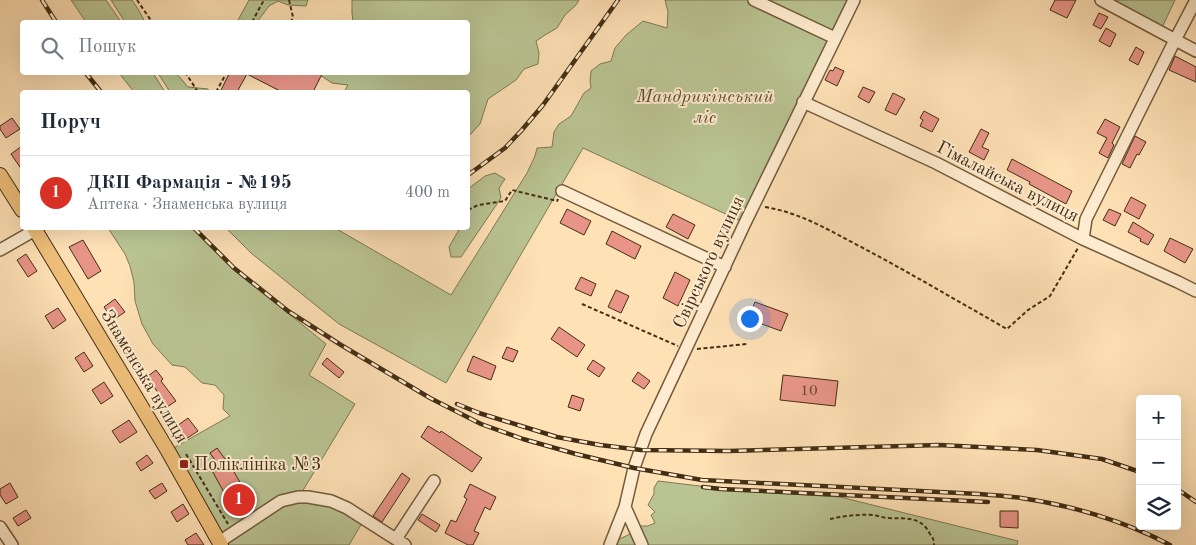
<!DOCTYPE html>
<html lang="uk">
<head>
<meta charset="utf-8">
<style>
	:root { --surface:#fff; --page:#f6f6f7; --text:#1f2937; --muted:#747a83; --line:#e0e1e3; --accent:#d93025 }
	body { margin:0; font-family:"Old Standard TT",serif; background:var(--page); color:var(--text) }
	.controls { position:absolute; right:15px; bottom:15px; display:grid; overflow:hidden; border-radius:5px; box-shadow:0 5px 20px #0002 }
	.controls button { width:45px; height:45px; display:grid; place-items:center; padding:0; border:0; border-bottom:1px solid var(--line); background:var(--surface); color:var(--text); font:25px sans-serif }
	.you { position:absolute; left:749px; top:318px; width:18px; height:18px; margin:-12px; border:4px solid #fff; border-radius:50%; background:#1a73e8; box-shadow:0 0 0 8px #1a73e833 }
	.badge { display:grid; place-items:center; width:32px; height:32px; border-radius:50%; background:var(--accent); color:#fff; font-size:16px; font-weight:700 }
	.pin { position:absolute; translate:-50% -50%; border:2px solid #fff; box-shadow:0 1px 5px #0006 }
	.list { margin:0; padding:0; list-style:none }
	h2 { display:flex; justify-content:space-between; align-items:center; height:65px; margin:0; padding:0 20px; font-size:21px }
	h2 small { font-size:16px; font-weight:400; color:var(--muted) }
	.list li { display:grid; grid-template-columns:32px 1fr auto; gap:15px; align-items:center; box-sizing:border-box; height:75px; padding:0 20px; border-top:1px solid var(--line) }
	.list b { display:block; font-size:19px; white-space:nowrap }
	.list p { margin:0; font-size:16px; white-space:nowrap; color:var(--muted) }
	.list em { font-size:16px; font-style:normal; color:var(--muted) }
	.icon { flex:none; width:28px; height:28px; fill:none; stroke:currentColor; stroke-width:2; stroke-linecap:round; stroke-linejoin:round }
	.map { position:relative; flex:none; width:1196px; height:545px; overflow:hidden }
	.search { position:absolute; background:var(--surface); box-shadow:0 5px 20px #0002; left:20px; top:20px; width:450px; height:55px; display:flex; align-items:center; gap:12px; box-sizing:border-box; padding:0 18px; border-radius:5px; color:var(--muted); font-size:19px }
	.panel { position:absolute; background:var(--surface); box-shadow:0 5px 20px #0002; left:20px; top:90px; width:450px; height:140px; border-radius:5px }
	.map>svg:first-child { display:block }
	.green { fill:#bac493; stroke:#7e7954 }
	.building { fill:#e89588; stroke:#432e14 }
	.lines { fill:none; stroke-linecap:round; stroke-linejoin:round }
	.minor-casing { stroke:#725b3c; stroke-width:14 }
	.major-casing { stroke:#432e14; stroke-width:16 }
	.path { stroke:#432e14; stroke-width:2; stroke-dasharray:4 2.5; stroke-linecap:butt }
	.minor { stroke:#ffecd0; stroke-width:11 }
	.major { stroke:#f0c07b; stroke-width:14 }
	.rail-casing { stroke:#432e14; stroke-width:4.5 }
	.rail { stroke:#ffecd0; stroke-width:2.5; stroke-dasharray:8; stroke-linecap:butt }
	.poi-dot { fill:#8f2418; stroke:#ffecd0; stroke-width:2 }
	.labels { text-anchor:middle; stroke-width:4; stroke-linejoin:round; paint-order:stroke }
	.number-label { font-size:15px; fill:#6c4831 }
	.park-label { font-size:18px; font-style:italic; fill:#5b4c2d; stroke:#ffecd0 }
	.street-label { font-size:18px; fill:#432e14; stroke:#ffecd0 }
	.poi-label { font-size:18px; fill:#432e14; stroke:#ffecd0; text-anchor:start }
</style>
</head>
<body>
<div class="map">
<svg width="1196" height="545" viewBox="0 0 1196 545">
	<rect width="100%" height="100%" fill="#ffe1b6"/>
	<filter id="stains"><feTurbulence type="fractalNoise" baseFrequency=".004" numOctaves="4"/><feColorMatrix values="0 0 0 0 .2 0 0 0 0 .09 0 0 0 0 .02 0 0 0 .5 -.17"/></filter>
	<radialGradient id="worn" r=".72"><stop offset=".6" stop-color="#630" stop-opacity="0"/><stop offset="1" stop-color="#630" stop-opacity=".3"/></radialGradient>
	<!-- green -->
	<path class="green" d="M71,0H106L121,22H86Z
		M111,0H132L138,9L145,22H125Z
		M249,0H308L306,6L288,5L278,1L269,6L257,22H237Z
		M352,0H579L576,5L565,15L557,28L545,35L536,41L539,53L538,64L524,69L516,80L488,99L480,124L469,136L468,135V92H344L348,85L332,83L317,73L468,72V22H353L352,13Z
		M665,0H854L745,223L583,148L446,383L339,324L251,253L226,228H335L451,295L527,173L535,156L537,148L552,147L554,132L559,124L571,116L584,93L591,88L590,81L591,71L600,64L611,61L615,48L626,35L643,21L667,28L668,12Z
		M1101,0H1175L1160,32Z
		M119,73H153L165,92H134Z
		M158,73H176L188,87L208,89L209,92H170Z
		M495,173L505,179L499,188L501,198L461,257H451L449,247L460,228H468V189L485,176Z
		M108,228H193L235,270L326,344L309,375L355,404L299,497H308L365,518L349,545H221L168,451L230,416L223,409L224,395L215,385L202,383L185,367L172,365L153,344L142,324L135,301L134,282L130,266L125,254Z
		M658,481L742,491L840,497L1018,541L1017,545H610L615,541L628,535L641,526H648L655,523L651,515L655,512L648,505L654,494V488Z"/>
	<!-- building -->
	<path class="building" d="M1055,0H1076L1067,18L1050,10Z
		M1099,13L1108,17L1101,29L1093,25Z
		M1106,28L1116,34L1110,47L1099,41Z
		M1136,47L1144,52L1138,65L1129,60Z
		M1175,56L1196,67V82L1169,70Z
		M835,67L844,71L837,86L825,80L830,70L833,71Z
		M230,72H296L302,75L303,72H323L313,92H282L247,74L237,92H220Z
		M863,87L875,92L869,103L858,97Z
		M893,93L905,99L896,115L885,110Z
		M924,111L939,119L932,132L920,126L923,120L920,118Z
		M12,118L20,129L6,138L0,129V126Z
		M1105,119L1120,127L1112,143L1114,145L1108,158L1099,153L1107,138L1097,133Z
		M981,129L989,133L982,147L989,150L984,160L969,152Z
		M1135,136L1146,142L1139,155L1137,154L1130,168L1122,164Z
		M22,146V170L11,154Z
		M1012,159L1072,191L1066,204L1029,184L1030,182L1007,170Z
		M1131,197L1146,205L1139,219L1124,211Z
		M567,209L591,221L584,235L560,223Z
		M1109,209L1121,214L1115,226L1103,220Z
		M673,214L695,225L688,239L666,227Z
		M1133,222L1154,235L1148,245L1140,241L1141,239L1128,232Z
		M612,231L641,246L635,259L606,244Z
		M1170,238L1193,249L1185,263L1164,251Z
		M83,240L101,271L88,279L69,247Z
		M26,254L37,271L28,277L17,260Z
		M675,272L690,280L678,306L663,298Z
		M581,277L596,284L591,296L575,289Z
		M616,290L629,296L621,313L608,307Z
		M115,299L125,312L113,320L104,307Z
		M755,302L788,314L781,331L748,319Z
		M58,308L66,320L53,329L45,316Z
		M559,327L585,345L577,357L551,339Z
		M507,347L518,351L513,362L502,358Z
		M84,352L93,366L84,372L75,358Z
		M473,356L496,366L491,380L467,371Z
		M327,358L344,372L339,378L322,364Z
		M593,360L605,368L599,377L587,369Z
		M156,370L163,379L161,381L176,401L167,407L158,395L159,394L147,377Z
		M638,372L650,381L644,389L632,381Z
		M783,375L838,381L835,406L780,400Z
		M104,382L113,396L101,404L92,390Z
		M572,395L584,399L580,411L568,407Z
		M188,418L198,431L186,439L177,426Z
		M129,420L137,432L120,443L112,431Z
		M428,426L440,433L441,431L482,458L472,472L421,437Z
		M217,448L225,459L226,458L253,505L236,514L210,467L217,463L210,453Z
		M147,455L153,463L141,471L136,463Z
		M402,473L410,479L382,522L373,516Z
		M10,483L18,497L6,504L0,495V489Z
		M162,483L167,491L155,499L149,491Z
		M470,484L496,497L490,510L485,507L474,531L479,533L473,545H468L445,533L451,520L456,522L467,499L464,497Z
		M183,504L189,514L177,522L171,512Z
		M26,510L31,518L18,526L13,518Z
		M1000,511H1018V528L1000,527Z
		M422,514L440,525L436,532L418,520Z
		M196,533L204,545H188L185,540Z"/>
	<g class="lines">
		<defs>
			<path id="minor" d="M754,0L835,38
				M1101,0L1196,51
				M803,102L936,163L1083,239L1178,282L1196,291
				M562,191L725,267
				M1083,239L1086,219L1175,40L1196,0
				M0,250L35,230
				M625,507L642,545
				M0,527L12,545
				M396,539L434,481
				M219,542L281,501L298,497H308L331,501L347,508L405,545
				M610,545L625,507L634,468L646,434L745,223L854,0"/>
			<path id="major" d="M0,175L22,210
				M34,228L168,451L221,545"/>
		</defs>
		<!-- minor casing -->
		<use href="#minor" class="minor-casing"/>
		<!-- major casing -->
		<use href="#major" class="major-casing"/>
		<!-- path -->
		<path class="path" d="M137,0L152,22
			M289,0L293,17L291,22
			M252,22L264,0
			M185,72L198,92
			M216,92L227,72
			M765,207C802,213 830,231 863,248C912,274 959,302 1007,329L1028,310L1050,296L1078,248
			M468,210L478,205L505,201L512,190L557,201L558,199
			M582,304L678,346
			M697,349L747,344
			M186,454L228,524
			M830,519C844,516 859,514 874,515C879,516 884,518 889,518C907,519 921,516 930,534C933,538 934,540 934,545"/>
		<!-- minor -->
		<use href="#minor" class="minor"/>
		<!-- major -->
		<use href="#major" class="major"/>
		<defs>
			<path id="rail" d="M42,0L56,22
				M85,72L101,92
				M468,175L505,148L521,131L543,105L618,0
				M194,228L234,268L288,311L341,345L430,398L481,424L523,439L576,454L634,468L702,480L979,494C993,495 1007,496 1021,498C1070,505 1125,521 1170,545
				M457,404L479,413L557,437L600,445L641,450L729,451L939,445L1037,450L1102,459L1140,472
				M703,487L721,489L988,502
				M1177,489L1196,502"/>
		</defs>
		<!-- rail casing -->
		<use href="#rail" class="rail-casing"/>
		<!-- rail -->
		<use href="#rail" class="rail"/>
	</g>
	<!-- markers -->
	<rect class="poi-dot" x="179" y="459" width="10" height="10" rx="2.5"/>
	<g class="labels">
		<!-- number labels -->
		<g class="number-label">
			<text x="809" y="395">10</text>
		</g>
		<!-- park labels -->
		<g class="park-label">
			<text x="705" y="102">Мандрикінський<tspan x="705" dy="21">ліс</tspan></text>
		</g>
		<!-- street labels -->
		<g class="street-label">
			<text transform="translate(1008 181) rotate(27)" y="6">Гімалайська вулиця</text>
			<text transform="translate(708 262) rotate(-65)" y="6">Свірського вулиця</text>
			<text transform="translate(145 376) rotate(59)" y="6">Знаменська вулиця</text>
		</g>
		<!-- poi labels -->
		<g class="poi-label">
			<text x="194" y="470">Поліклініка №3</text>
		</g>
	</g>
	<rect width="100%" height="100%" filter="url(#stains)"/>
	<rect width="100%" height="100%" fill="url(#worn)"/>
</svg>
<div class="controls">
<button>+</button>
<button>−</button>
<button><svg class="icon" aria-label="layers" viewBox="0 0 24 24"><path d="M12 4l9 5-9 5-9-5zM3 14l9 5 9-5"/></svg></button>
</div>
<div class="you"></div>
<div class="pin badge" style="left:239px;top:500px">1</div>
<div class="search"><svg class="icon" aria-label="search" viewBox="0 0 24 24"><circle cx="10" cy="10" r="6"/><path d="M15 15l6 6"/></svg>Пошук</div>
<section class="panel">
<h2>Поруч<small></small></h2>
<ul class="list">
<li><span class="badge">1</span><div><b>ДКП Фармація - №195</b><p>Аптека · Знаменська вулиця</p></div><em>400 m</em></li>
</ul>
</section>
</div>
</body>
</html>
